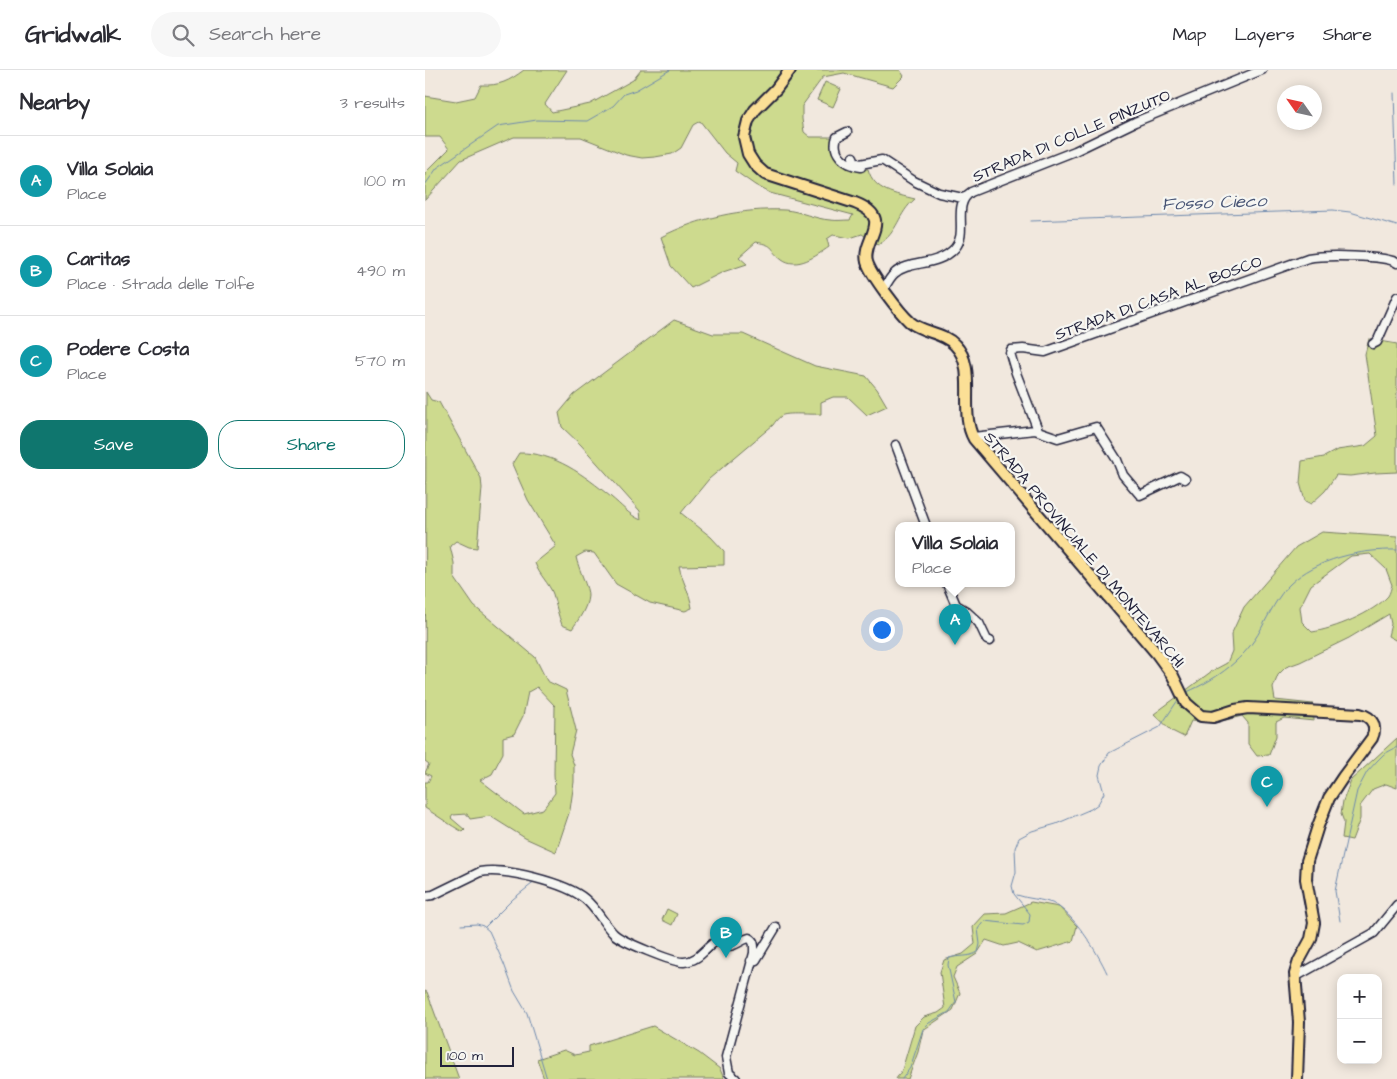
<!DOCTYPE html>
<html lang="en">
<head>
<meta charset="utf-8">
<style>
	:root { --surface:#fff; --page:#f7f7f7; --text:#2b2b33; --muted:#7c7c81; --line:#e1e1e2; --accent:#0f766e }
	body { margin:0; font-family:"Architects Daughter",sans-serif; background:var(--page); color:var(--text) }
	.controls { position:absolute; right:15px; bottom:15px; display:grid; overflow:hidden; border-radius:10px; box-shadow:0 2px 12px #0003 }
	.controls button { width:45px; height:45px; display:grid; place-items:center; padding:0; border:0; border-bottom:1px solid var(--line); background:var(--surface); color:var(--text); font:25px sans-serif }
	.compass { position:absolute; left:852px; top:15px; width:45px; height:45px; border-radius:50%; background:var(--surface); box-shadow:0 2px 12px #0003; rotate:304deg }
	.scale { position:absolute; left:15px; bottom:12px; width:74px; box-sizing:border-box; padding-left:5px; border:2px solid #22223b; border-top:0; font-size:14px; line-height:18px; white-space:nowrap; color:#22223b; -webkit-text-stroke:4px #f6f6f2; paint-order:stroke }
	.you { position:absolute; left:456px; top:559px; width:18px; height:18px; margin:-12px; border:4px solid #fff; border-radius:50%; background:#1a73e8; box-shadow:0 0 0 8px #1a73e833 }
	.badge { display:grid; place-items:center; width:32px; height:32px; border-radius:50%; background:var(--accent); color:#fff; font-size:16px; font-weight:700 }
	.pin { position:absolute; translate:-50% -41px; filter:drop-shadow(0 1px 2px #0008) }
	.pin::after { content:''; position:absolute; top:26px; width:18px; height:15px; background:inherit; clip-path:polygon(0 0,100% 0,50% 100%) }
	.popup { position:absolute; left:470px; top:452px; width:120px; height:65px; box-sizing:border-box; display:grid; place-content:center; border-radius:10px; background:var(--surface); filter:drop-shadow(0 1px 4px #0005); font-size:16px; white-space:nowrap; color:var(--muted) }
	.popup b { font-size:19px; color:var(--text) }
	.popup::after { content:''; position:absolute; left:50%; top:100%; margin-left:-10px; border:10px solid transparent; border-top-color:var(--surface) }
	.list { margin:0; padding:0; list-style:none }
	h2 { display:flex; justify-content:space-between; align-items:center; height:65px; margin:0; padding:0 20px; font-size:21px }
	h2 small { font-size:16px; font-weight:400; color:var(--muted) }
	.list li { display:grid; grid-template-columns:32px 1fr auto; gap:15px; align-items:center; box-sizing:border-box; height:90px; padding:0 20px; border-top:1px solid var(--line) }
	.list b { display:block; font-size:19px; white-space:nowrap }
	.list p { margin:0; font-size:16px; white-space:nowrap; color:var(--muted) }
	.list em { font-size:16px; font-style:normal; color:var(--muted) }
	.actions { display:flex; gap:10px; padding:15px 20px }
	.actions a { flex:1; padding:11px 0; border:1px solid var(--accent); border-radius:20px; text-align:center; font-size:18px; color:var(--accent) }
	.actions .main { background:var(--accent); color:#fff }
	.icon { flex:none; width:28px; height:28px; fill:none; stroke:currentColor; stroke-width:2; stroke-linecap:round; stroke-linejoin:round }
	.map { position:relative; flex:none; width:972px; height:1009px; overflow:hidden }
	header { display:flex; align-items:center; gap:30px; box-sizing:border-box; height:70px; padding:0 25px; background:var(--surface); border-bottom:1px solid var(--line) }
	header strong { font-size:24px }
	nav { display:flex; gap:28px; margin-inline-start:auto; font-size:18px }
	.search { width:350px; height:45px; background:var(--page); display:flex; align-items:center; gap:12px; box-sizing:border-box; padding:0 18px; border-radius:28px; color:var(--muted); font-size:19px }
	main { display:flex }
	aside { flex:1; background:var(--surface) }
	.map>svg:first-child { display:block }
	.green { fill:#cdda8e; stroke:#787e64; fill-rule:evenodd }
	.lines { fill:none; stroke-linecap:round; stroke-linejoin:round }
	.stream { stroke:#6e89ae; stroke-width:1 }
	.minor-casing { stroke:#22223b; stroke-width:11 }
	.major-casing { stroke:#22223b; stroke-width:14 }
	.minor { stroke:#f6f6f2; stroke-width:8 }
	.major { stroke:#fbdf96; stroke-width:10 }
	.labels { text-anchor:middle; stroke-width:4.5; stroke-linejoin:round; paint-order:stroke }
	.street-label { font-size:16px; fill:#22223b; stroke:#f6f6f2 }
	.water-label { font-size:18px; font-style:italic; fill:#485575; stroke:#f6f6f2 }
</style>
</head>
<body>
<header>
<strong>Gridwalk</strong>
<div class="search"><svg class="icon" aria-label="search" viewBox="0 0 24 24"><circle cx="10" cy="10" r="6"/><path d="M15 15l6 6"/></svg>Search here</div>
<nav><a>Map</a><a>Layers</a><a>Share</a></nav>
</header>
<main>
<aside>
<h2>Nearby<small>3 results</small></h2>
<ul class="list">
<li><span class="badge" style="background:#0f9aa8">A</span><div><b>Villa Solaia</b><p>Place</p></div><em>100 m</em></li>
<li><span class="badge" style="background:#0f9aa8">B</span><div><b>Caritas</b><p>Place · Strada delle Tolfe</p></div><em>490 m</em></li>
<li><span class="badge" style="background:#0f9aa8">C</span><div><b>Podere Costa</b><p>Place</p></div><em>570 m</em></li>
</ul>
<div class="actions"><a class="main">Save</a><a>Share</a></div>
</aside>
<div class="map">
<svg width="972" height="1009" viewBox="0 0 972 1009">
	<rect width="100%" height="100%" fill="#f1e8de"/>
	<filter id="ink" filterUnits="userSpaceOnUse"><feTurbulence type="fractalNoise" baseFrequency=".02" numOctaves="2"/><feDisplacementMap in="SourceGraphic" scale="10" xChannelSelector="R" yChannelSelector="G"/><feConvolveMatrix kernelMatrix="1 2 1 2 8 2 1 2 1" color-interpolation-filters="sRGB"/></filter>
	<g filter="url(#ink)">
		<!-- green -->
		<path class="green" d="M99,0H142L120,34L127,42L165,34L208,10L216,0H475L479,6L468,17L419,3L398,7L377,36V49L379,62L385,67H406C411,89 418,101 443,99C449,121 470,124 490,129C472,144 474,162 453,175L437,164L425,168L408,165L402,169L404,177C391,186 372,200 357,189C343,178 352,176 331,172L314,187L322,194L298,202L266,218L246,196L236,167C273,148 317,138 360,140C375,141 390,149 405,150C412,151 418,150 425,150L428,145L345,123L330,115L310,101L312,93L300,83L275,51L268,55L256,78L247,84L230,87L217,88L201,85L156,67H89L36,90L0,130V103L24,79L15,67H0V26L31,31L50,27L56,15C75,16 84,11 99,0Z
			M400,12L416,19L408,37L392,30Z
			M249,250L288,264H318L390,296L441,306L452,319L462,336L442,345L423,327H408L396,332V344C388,345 361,342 356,346C353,348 350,352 348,355L284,409L256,443L286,467L299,481V495L254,496C257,511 265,523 267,538L260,541L225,533L191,514L169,483L160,482L151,487C153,498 164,519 163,526C162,538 154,549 147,559L137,555C133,545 131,535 128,524C124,513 114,505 110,493L131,476L103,430L87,394L94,383C129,382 159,405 186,427C196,435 204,445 216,450L215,441L156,375L137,357L134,343L149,325Z
			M944,269L972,274V402L950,403L925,406L911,405L900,421L886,434L880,431L875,413L877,391L899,387L912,380L940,376L952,366L940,284Z
			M1,322L6,330L14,332L56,408L57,418L52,478L44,477L31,471L25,476L29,493V507L49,536L110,587L122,611L141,620L151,660L145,684L149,695V712L145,740L131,782L100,768L65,746L45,749L42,744L28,745L26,748L40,760L38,762C25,755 13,746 0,738V712H3L6,706L0,703L4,694L0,691ZM112,617L130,636L129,704L130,723L118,739L99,744L55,710L67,704L78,683V667L89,664L98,646L103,622Z
			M897,462L972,467V571L963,566L966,554L964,544L924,568L875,592L861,597L853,605L848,618L850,630L888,634L889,651L859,648L851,652V666L844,685L832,686L823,674V653L817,646L789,653L766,651L759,667L747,661L729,644L787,601L802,593L807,581L806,565L819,537L871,477ZM945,484L961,499L967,515C966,518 965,523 963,526C948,543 909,559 887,562L877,552L875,537L886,515L926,486Z
			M972,668V718L961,714L948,719L935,736V749L927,770L917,768L919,752L916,744L918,731L926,710Z
			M606,832L634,837L652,856L648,871L612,882L593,873L579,876L561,870L552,884L532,897L528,907L535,923L528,940L498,960L493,982L483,1009H471L477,1000L490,956L499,947L513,943L520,938L515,902L519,890L538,884L550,874L548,857L560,844L581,843Z
			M242,839L252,844L247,855L237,850Z
			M0,921L2,922L34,1009H0Z
			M228,956L274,983L295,999L299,1009H119L112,989L139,980L150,985L164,982V976Z"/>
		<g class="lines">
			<!-- stream -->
			<path class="stream" d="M969,23L972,114
				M0,115L12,98L73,56L112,50L162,51L188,36L199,24L211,20L245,0
				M606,151L908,140L925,142L972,156
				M762,622C792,609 820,589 836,559C843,546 854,524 865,514C891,489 936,479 972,480
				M592,825C603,829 616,829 627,833C648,842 673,883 682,903
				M915,851L910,821L932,721L942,702L952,691L959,684L972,677
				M36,855L52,854L58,856L64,861L79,894L89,921L102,943L122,1009
				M60,857L88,829L107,814
				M477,1009L485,998L498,959L504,953L524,942L531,932L523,895L524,888C534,885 543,888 553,882L555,874L553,859L559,851L598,855L604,852L605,844L589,824L587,816L591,802L590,778L594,768L607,761L631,754L666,739L673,734L679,723L674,705L676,696L684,683L735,657L753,630"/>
			<defs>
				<path id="minor" d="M422,62L412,67C406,83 420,95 436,97
					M428,87L430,92L435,94L457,90L489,111L514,123L538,128
					M459,219C462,213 465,207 470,203C485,190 513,197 530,178C544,162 526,135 546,122L650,81L710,52L837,0
					M948,274L952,272L972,227
					M613,360L591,303L585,283L586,280L598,279L620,282L883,188C897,185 962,185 972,193
					M548,367L610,360L633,368L671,357L692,390L698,405L715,425L755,406L760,409
					M471,375L501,456
					M522,514L531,535L541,541L554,553L562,570L565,571
					M0,826L8,825L55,802C79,797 141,813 160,829C172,839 178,853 189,864C196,871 249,893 259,892C275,891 281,876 293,870C309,882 309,872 324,868C330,871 329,876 329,883L301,987L304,1003L311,1009
					M326,891L331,890L351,857
					M870,907L949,863L972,835"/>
				<path id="major" d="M365,0L351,19L330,40L323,51L319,67L323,84L330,95L340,104L430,133C471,149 436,169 442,192C446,205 474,242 485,252C498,263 518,262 530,275C553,298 533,341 549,369L732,584L748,606L761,633L776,646L788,647L810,640L823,638L935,644C948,647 952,657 947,668L918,707L904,728L893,756L882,791L881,809L889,853L886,869L874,891L870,904L874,952L872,1009"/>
			</defs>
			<!-- minor casing -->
			<use href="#minor" class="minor-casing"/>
			<!-- major casing -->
			<use href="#major" class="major-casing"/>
			<!-- minor -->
			<use href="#minor" class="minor"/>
			<!-- major -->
			<use href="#major" class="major"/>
		</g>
	</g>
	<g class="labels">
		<!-- street labels -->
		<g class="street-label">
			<text transform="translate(646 65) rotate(-23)" y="6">STRADA DI COLLE PINZUTO</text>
			<text transform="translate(733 227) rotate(-20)" y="6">STRADA DI CASA AL BOSCO</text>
			<text transform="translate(660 479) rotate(50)" y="6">STRADA PROVINCIALE DI MONTEVARCHI</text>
		</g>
		<!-- water labels -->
		<g class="water-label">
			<text transform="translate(789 132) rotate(-2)" y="6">Fosso Cieco</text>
		</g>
	</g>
</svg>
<div class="controls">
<button>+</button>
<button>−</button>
</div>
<svg class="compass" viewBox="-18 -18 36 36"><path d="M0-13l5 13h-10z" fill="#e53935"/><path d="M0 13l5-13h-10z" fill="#7c7c81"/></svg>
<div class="scale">100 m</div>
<div class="you"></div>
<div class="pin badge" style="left:530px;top:575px;background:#0f9aa8">A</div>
<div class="popup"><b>Villa Solaia</b>Place</div>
<div class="pin badge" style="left:301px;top:888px;background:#0f9aa8">B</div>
<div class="pin badge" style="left:842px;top:737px;background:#0f9aa8">C</div>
</div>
</main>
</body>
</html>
